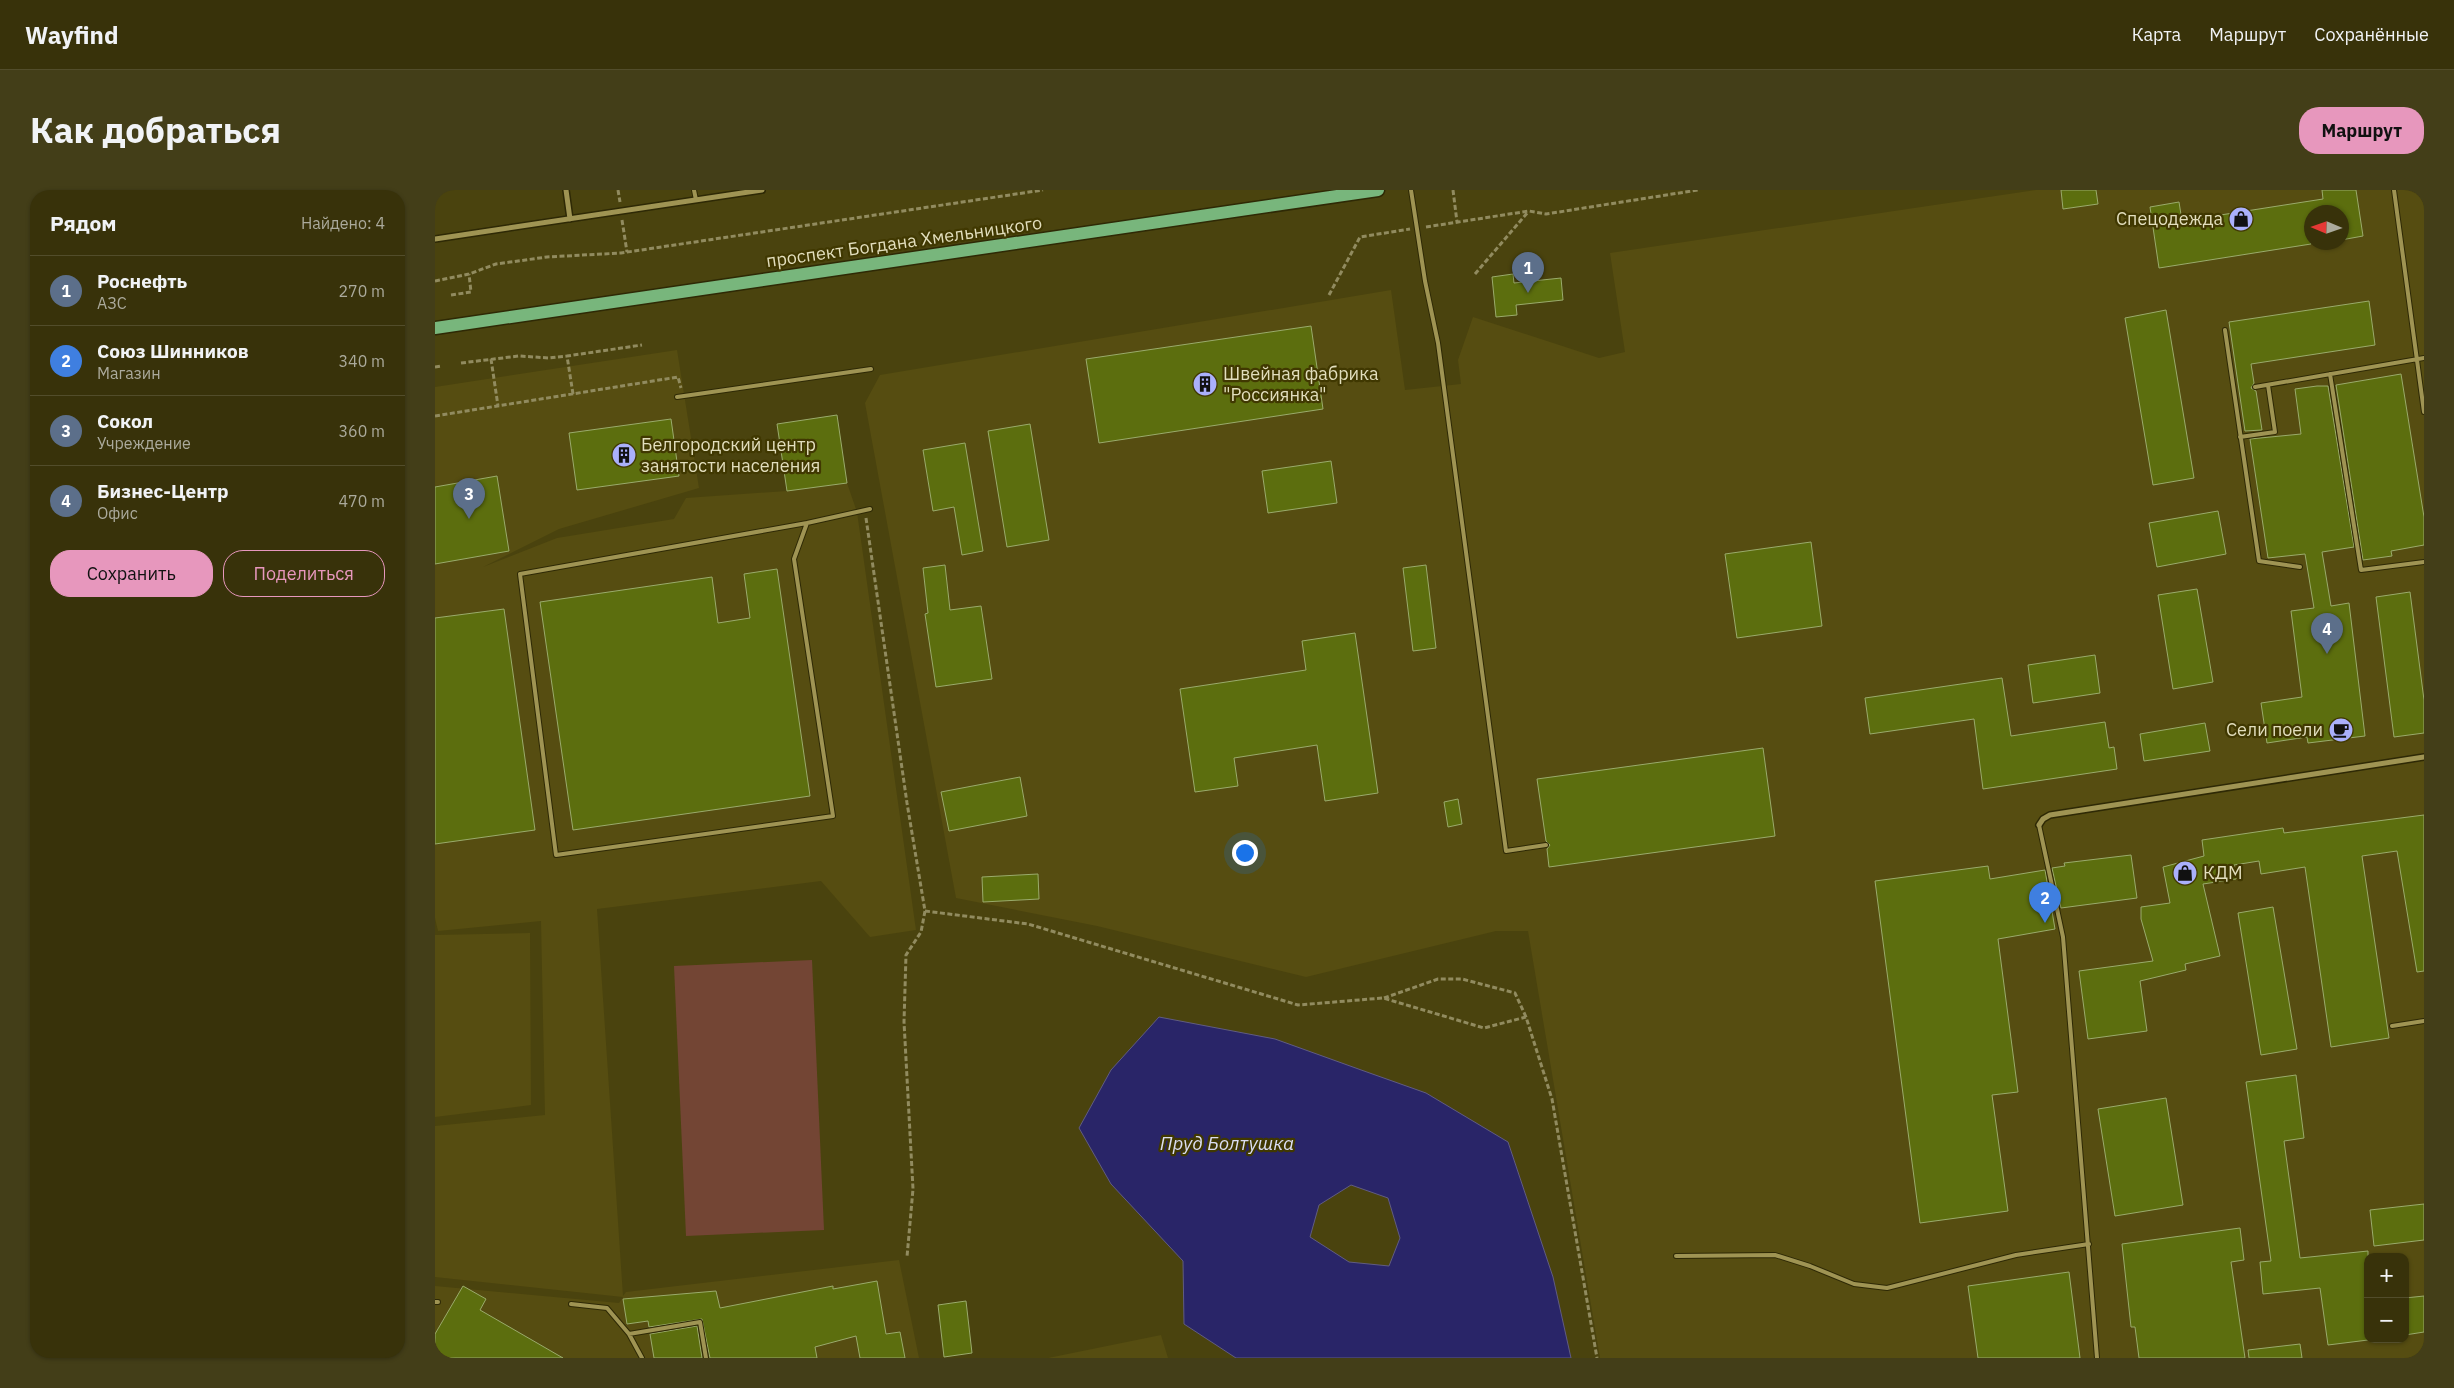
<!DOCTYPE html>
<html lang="ru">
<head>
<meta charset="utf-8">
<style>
	:root { --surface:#38320a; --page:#433e18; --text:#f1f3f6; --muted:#abaa9c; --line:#524d2b; --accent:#e797bd }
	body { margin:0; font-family:"IBM Plex Sans",sans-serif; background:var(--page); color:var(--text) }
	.controls { position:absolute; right:15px; bottom:15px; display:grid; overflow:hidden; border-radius:10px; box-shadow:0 1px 4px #0004 }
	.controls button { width:45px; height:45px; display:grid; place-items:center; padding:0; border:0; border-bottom:1px solid var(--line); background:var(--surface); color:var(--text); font:25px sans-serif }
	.compass { position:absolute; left:1869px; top:15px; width:45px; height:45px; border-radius:50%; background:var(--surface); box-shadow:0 1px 4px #0004; rotate:272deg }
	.you { position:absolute; left:809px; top:662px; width:18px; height:18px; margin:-12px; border:4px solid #fff; border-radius:50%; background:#1a73e8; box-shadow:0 0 0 8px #1a73e833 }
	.badge { display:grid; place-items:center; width:32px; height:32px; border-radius:50%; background:var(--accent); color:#fff; font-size:16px; font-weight:700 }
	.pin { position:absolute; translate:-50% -41px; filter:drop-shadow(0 1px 2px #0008) }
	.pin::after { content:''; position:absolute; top:26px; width:18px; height:15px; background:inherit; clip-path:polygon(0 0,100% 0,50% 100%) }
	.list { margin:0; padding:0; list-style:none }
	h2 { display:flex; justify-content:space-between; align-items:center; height:65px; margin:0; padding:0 20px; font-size:21px }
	h2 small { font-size:16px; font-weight:400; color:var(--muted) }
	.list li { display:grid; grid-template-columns:32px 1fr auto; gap:15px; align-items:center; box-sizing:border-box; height:70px; padding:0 20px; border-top:1px solid var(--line) }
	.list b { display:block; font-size:19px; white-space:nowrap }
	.list p { margin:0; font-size:16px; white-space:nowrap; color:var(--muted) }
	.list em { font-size:16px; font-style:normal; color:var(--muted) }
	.actions { display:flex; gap:10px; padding:15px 20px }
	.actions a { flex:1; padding:11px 0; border:1px solid var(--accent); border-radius:20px; text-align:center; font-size:18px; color:var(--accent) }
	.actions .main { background:var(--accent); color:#111 }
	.map { position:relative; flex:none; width:1989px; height:1168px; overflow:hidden; border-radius:20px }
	header { display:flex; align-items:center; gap:30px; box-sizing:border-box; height:70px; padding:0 25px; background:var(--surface); border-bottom:1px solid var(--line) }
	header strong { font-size:24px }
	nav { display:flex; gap:28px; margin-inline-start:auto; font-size:18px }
	.intro { display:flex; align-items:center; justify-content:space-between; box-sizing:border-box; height:120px; padding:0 30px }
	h1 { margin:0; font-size:35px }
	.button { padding:12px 22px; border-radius:20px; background:var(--accent); color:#111; font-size:18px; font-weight:700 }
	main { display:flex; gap:30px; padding:0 30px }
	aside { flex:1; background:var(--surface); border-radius:20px; box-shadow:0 1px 4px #0004 }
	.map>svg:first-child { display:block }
	.built { fill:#564d11; fill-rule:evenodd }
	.green { fill:#734534 }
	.water { fill:#292568; stroke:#605c82; fill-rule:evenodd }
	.building { fill:#5c6e0e; stroke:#9aab6c }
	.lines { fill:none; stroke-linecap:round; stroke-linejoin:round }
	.lane-casing { stroke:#2e2905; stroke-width:6 }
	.street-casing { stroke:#2e2905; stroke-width:8 }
	.primary-casing { stroke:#2e2905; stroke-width:15 }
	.path { stroke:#918b5f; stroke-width:3; stroke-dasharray:5 2.5; stroke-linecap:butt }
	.lane { stroke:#9f9453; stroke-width:4 }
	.street { stroke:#9f9453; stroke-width:5 }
	.primary { stroke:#78b67c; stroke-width:12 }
	.labels { text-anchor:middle; stroke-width:4.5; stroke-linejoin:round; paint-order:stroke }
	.poi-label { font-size:18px; fill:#e2debd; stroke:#403801; text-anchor:start }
	.street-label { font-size:18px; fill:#e2debd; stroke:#403801 }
	.water-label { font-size:19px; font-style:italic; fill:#dbdef3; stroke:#403801 }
</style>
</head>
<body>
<header>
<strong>Wayfind</strong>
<nav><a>Карта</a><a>Маршрут</a><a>Сохранённые</a></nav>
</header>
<div class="intro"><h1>Как добраться</h1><a class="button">Маршрут</a></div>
<main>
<aside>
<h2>Рядом<small>Найдено: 4</small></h2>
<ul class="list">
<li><span class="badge" style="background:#5c6f8a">1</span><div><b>Роснефть</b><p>АЗС</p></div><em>270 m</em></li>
<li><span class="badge" style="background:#3f7fe0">2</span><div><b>Союз Шинников</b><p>Магазин</p></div><em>340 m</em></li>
<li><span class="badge" style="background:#5c6f8a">3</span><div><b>Сокол</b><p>Учреждение</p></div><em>360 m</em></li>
<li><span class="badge" style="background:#5c6f8a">4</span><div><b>Бизнес-Центр</b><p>Офис</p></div><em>470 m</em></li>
</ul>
<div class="actions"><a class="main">Сохранить</a><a>Поделиться</a></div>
</aside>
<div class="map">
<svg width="1989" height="1168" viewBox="0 0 1989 1168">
	<rect width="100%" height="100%" fill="#4a430e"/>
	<!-- built -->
	<path class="built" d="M1601,0H1989V1168H1165L1093,741H1061L871,787L662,736L521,708L430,213L445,185L956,100L970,200L1026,194L1023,170L1038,127L1164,168L1190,162L1175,63ZM1876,22H1906V52H1876ZM1933,1067H1970V1149H1933Z
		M242,160L264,298L124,339L48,377L122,348L239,329L251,308L352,301L412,293L422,322L481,740L435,747L386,691L162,719L188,1106L191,1102L464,1070L484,1168H0V1096L184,1113L188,1107L0,1087V936L110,925L106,731L3,741L0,728V197Z
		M95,743L96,915L0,927V745Z
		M726,1145L733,1168H613Z"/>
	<!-- green -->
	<path class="green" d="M377,770L389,1040L251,1046L239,776Z"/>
	<!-- water -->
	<path class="water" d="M724,827L840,849L929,881L991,903L1073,952L1118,1087L1136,1168H801L749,1134L748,1071L676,994L644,938L676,880ZM916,995L953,1008L965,1048L954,1076L914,1072L875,1047L884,1015Z"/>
	<!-- building -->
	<path class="building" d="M1626,0H1661L1663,14L1628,19Z
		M1887,0H1921L1928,46L1906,50V22H1876V54L1724,78L1715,17L1744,12L1747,31L1888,9Z
		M1078,84L1079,93L1126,88L1128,110L1081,115L1082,125L1061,127L1057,87Z
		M1934,111L1940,155L1816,174L1819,193L1816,198L1821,201L1827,240L1810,241L1794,132Z
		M1731,120L1759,288L1718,295L1690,128Z
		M876,136L888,219L664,253L651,169Z
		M1966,184L1989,327V355L1956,361L1957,366L1928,370L1901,195Z
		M1882,196H1893L1919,357L1887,362L1896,416L1914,413L1930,546L1873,553L1872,547L1832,553L1826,513L1867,507L1856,421L1879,418L1870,364L1833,368L1815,249L1866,244L1860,199Z
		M402,225L412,293L352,301L342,234Z
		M236,229L244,286L142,300L134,243Z
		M595,234L614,350L572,357L553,241Z
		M530,253L548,361L527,365L519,317L498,321L488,260Z
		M896,271L902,313L833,323L827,281Z
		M62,286L74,361L0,374V297Z
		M1783,321L1791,364L1722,377L1714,333Z
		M1376,352L1387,436L1302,448L1290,364Z
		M510,375L515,420L546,416L557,489L501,497L490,424L493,423L488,378Z
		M991,375L1001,458L978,461L968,378Z
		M342,379L375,606L138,640L105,412L277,387L283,433L315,428L309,384Z
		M1762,399L1778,492L1738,499L1723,405Z
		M1975,402L1989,510V543L1959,547L1941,407Z
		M69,419L100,640L0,654V428Z
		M920,443L943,603L890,611L882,555L799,568L803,596L760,602L745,499L871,480L867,451Z
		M1660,465L1665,503L1598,513L1593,475Z
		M1567,488L1576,546L1670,532L1674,558L1679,557L1682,579L1548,599L1539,529L1435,544L1430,508Z
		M1770,533L1775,561L1709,571L1705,544Z
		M1328,558L1340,646L1114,677L1112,659L1115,655L1111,651L1102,589Z
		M585,587L592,626L514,641L506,602Z
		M1023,609L1027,634L1013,637L1009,612Z
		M1989,625V781L1982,782L1962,661L1927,666L1954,848L1896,857L1870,677L1826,684L1824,671L1799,675L1801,689L1768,694L1785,766L1750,774L1751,780L1705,791L1712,841L1653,849L1644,781L1718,771L1706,729V717L1735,713L1728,677L1769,666L1767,650L1848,638L1849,643Z
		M1696,665L1702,708L1626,718L1617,678L1630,676L1629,673Z
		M1553,676L1555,689L1610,680L1620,739L1563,749L1583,902L1557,905L1573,1021L1485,1033L1440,691Z
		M603,684L604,709L548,712L547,687Z
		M1838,717L1862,859L1826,865L1803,723Z
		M1861,885L1869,948L1849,951L1865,1068L1933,1061V1150L1893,1155L1885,1098L1828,1104L1825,1072L1836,1071L1811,892Z
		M1731,908L1748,1015L1680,1026L1663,919Z
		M1989,1014V1050L1939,1056L1935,1020Z
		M1805,1038L1809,1070L1796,1072L1810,1168H1704L1700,1137H1696L1687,1054Z
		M1634,1082L1645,1168H1543L1533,1096Z
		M442,1091L451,1144L465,1142L470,1168H425L421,1146L380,1157L382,1168H275L267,1129L214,1137L213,1131L192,1134L188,1109L281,1101L285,1118L398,1096V1099Z
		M28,1096L51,1109L45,1120L128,1168H0V1144Z
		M1989,1106V1142L1970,1145V1108Z
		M531,1111L537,1163L509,1167L503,1115Z
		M262,1136L267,1168H219L215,1144Z
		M1865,1154L1867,1168H1814L1813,1160Z"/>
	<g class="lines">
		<defs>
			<path id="lane" d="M259,0L261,10
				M976,0L990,91L1003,153L1071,661L1111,655
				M1959,0L1989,222
				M1790,140L1824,371L1865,377
				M1895,184L1926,380L1989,372
				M1820,197L1989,168
				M242,207L436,179
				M1805,247L1840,242L1833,195
				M372,333L85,384L121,665L398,626L359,369L372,333L435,319
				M1604,635L1628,747L1662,1168
				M1957,836L1989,831
				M1241,1066L1340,1065L1375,1076L1419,1094L1452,1098L1581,1065L1654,1054
				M0,1112H3
				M136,1114L172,1118L194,1144L207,1168
				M194,1144L265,1132L271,1168"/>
			<path id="street" d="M131,0L135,29
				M0,49L327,0
				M1604,635L1608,629L1615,625L1989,567"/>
			<path id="primary" d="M0,138L943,0"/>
		</defs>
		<!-- lane casing -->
		<use href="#lane" class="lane-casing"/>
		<!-- street casing -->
		<use href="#street" class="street-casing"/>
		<!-- primary casing -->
		<use href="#primary" class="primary-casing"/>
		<!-- path -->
		<path class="path" d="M183,0L185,12
			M1018,0L1022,32
			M187,30L192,62
			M991,37L1094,21L1111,24L1263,0
			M1040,84L1093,22
			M0,91L34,84L61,74L112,67L186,63L608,0
			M16,105L36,102L34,84
			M894,105L925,47L975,39
			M56,169L63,216
			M26,173L84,166L114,168L132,166
			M0,177L7,176
			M138,204L132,166L207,155
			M0,226L243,187L246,198
			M431,328L472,613L490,721L486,742L471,765L469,832L478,999L472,1067
			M490,721L593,734L863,815L948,808L1049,838L1091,827L1117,909L1162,1168
			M949,808L1003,789H1027L1080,803L1091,827"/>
		<!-- lane -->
		<use href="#lane" class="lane"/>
		<!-- street -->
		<use href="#street" class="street"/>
		<!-- primary -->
		<use href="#primary" class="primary"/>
	</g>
	<!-- icons -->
	<defs>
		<symbol id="shop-disc" viewBox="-11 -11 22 22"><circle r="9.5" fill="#aab0fb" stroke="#403801"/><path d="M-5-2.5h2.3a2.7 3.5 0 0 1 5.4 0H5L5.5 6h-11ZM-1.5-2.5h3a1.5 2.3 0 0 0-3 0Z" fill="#111"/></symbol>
		<symbol id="building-disc" viewBox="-11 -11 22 22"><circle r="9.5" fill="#aab0fb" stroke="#403801"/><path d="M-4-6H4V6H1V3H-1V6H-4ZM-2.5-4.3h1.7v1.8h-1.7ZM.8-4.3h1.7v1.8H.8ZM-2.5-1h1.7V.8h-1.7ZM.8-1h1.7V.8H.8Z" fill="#111"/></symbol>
		<symbol id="cafe-disc" viewBox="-11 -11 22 22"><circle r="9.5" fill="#aab0fb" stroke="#403801"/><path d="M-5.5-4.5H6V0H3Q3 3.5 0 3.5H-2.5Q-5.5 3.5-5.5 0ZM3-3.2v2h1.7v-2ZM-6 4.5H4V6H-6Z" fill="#111"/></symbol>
	</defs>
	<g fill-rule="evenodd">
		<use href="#shop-disc" x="1792" y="15" width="28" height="28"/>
		<use href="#building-disc" x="756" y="180" width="28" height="28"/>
		<use href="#building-disc" x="175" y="251" width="28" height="28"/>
		<use href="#cafe-disc" x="1892" y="526" width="28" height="28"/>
		<use href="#shop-disc" x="1736" y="669" width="28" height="28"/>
	</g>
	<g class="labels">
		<!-- poi labels -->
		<g class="poi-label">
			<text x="1788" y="35" text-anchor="end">Спецодежда</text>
			<text x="788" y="190">Швейная фабрика<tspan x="788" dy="21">"Россиянка"</tspan></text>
			<text x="206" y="261">Белгородский центр<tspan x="206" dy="21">занятости населения</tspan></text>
			<text x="1888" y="546" text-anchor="end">Сели поели</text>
			<text x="1768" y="689">КДМ</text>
		</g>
		<!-- street labels -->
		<g class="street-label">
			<text transform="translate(469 52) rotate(-8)" y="6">проспект Богдана Хмельницкого</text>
		</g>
		<!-- water labels -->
		<g class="water-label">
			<text x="792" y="960">Пруд Болтушка</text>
		</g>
	</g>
</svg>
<div class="controls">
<button>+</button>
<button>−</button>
</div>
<svg class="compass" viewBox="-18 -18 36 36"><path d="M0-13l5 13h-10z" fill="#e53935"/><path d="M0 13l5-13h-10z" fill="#abaa9c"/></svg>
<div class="you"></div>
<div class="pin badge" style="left:1093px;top:103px;background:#5c6f8a">1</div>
<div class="pin badge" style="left:1610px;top:733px;background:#3f7fe0">2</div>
<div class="pin badge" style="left:34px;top:329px;background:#5c6f8a">3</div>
<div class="pin badge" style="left:1892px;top:464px;background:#5c6f8a">4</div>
</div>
</main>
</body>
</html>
